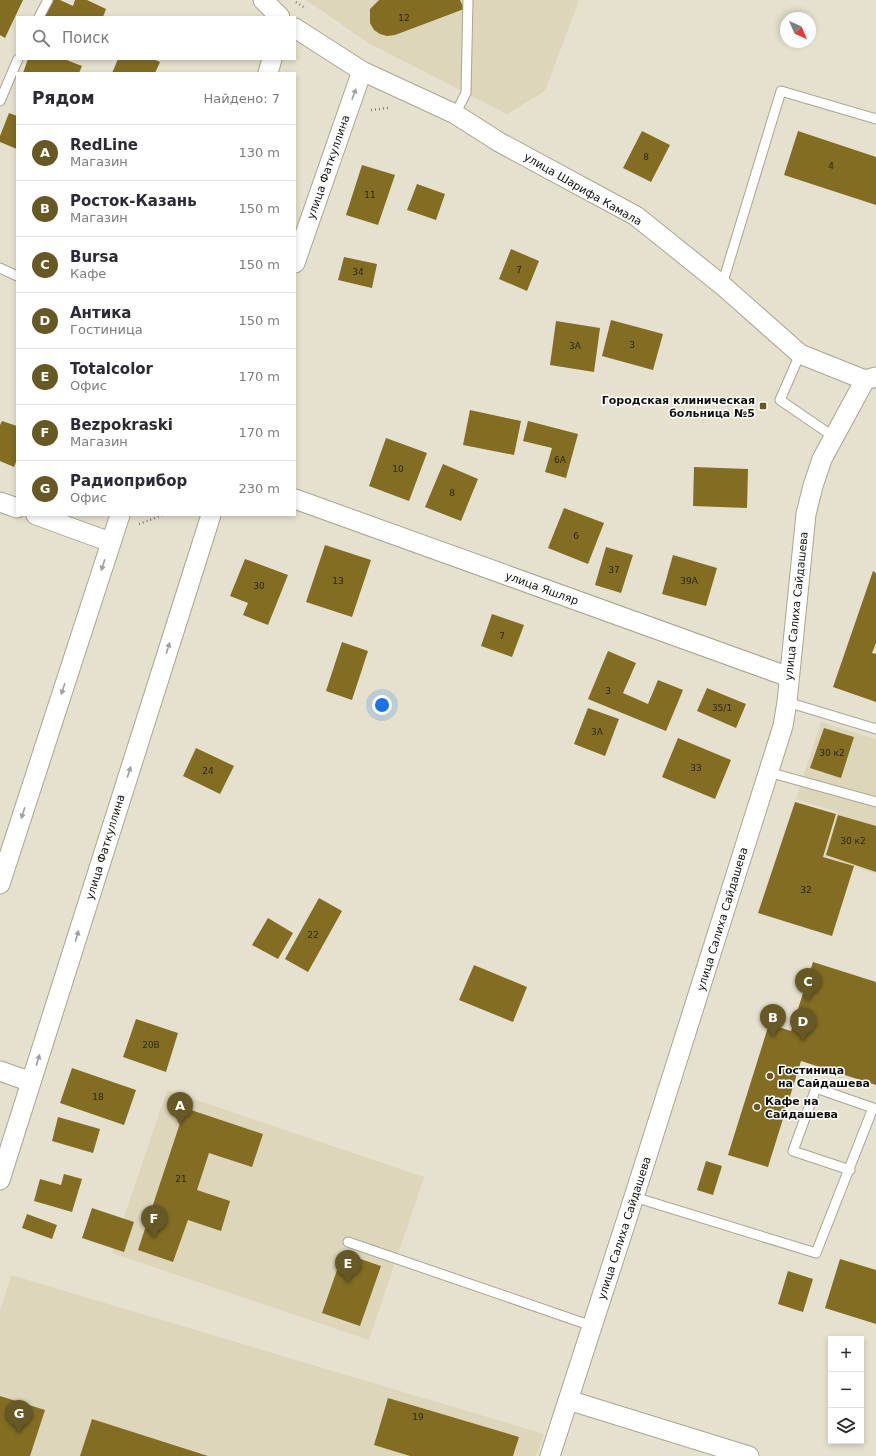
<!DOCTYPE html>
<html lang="ru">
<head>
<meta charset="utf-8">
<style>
	:root { --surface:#fff; --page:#f7f7f7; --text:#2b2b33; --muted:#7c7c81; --line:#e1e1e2; --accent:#675926 }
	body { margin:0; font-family:"DejaVu Sans",sans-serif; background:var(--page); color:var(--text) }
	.controls { position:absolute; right:12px; bottom:12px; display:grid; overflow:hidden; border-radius:0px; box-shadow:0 2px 6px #0003 }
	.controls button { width:36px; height:36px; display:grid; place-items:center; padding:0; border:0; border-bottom:1px solid var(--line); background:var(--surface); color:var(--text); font:20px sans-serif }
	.compass { position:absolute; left:780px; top:12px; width:36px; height:36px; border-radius:50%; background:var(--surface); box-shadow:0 2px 6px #0003; rotate:136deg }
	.you { position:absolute; left:382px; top:705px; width:14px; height:14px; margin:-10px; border:3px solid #fff; border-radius:50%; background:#1a73e8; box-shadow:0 0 0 6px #1a73e833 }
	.badge { display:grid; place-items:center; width:26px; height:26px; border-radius:50%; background:var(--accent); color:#fff; font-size:13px; font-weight:700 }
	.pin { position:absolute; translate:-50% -33px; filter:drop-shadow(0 1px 2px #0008) }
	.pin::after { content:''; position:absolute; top:21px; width:14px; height:12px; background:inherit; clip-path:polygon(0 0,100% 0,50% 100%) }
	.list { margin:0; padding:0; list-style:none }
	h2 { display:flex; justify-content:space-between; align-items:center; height:52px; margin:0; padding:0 16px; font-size:17px }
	h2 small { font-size:13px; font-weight:400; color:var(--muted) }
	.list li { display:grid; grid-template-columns:26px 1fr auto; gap:12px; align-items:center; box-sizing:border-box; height:56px; padding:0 16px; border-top:1px solid var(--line) }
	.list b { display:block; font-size:15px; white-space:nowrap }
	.list p { margin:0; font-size:13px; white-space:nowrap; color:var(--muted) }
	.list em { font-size:13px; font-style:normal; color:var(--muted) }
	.icon { flex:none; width:22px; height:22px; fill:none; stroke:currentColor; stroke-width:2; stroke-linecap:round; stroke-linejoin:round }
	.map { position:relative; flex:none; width:876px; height:1456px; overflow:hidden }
	.search { position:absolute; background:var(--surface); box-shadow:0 2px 6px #0003; left:16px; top:16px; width:280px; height:44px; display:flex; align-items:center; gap:10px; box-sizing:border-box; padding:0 14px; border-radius:0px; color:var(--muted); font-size:15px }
	.panel { position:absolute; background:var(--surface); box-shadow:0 2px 6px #0003; left:16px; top:72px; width:280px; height:444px; border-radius:0px }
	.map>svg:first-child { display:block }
	.built { fill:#ddd6bb }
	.building { fill:#826d23 }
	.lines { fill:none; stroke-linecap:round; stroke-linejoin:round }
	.service-casing { stroke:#aaa593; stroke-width:11 }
	.minor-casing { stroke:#aaa593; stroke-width:21 }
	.path { stroke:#827e71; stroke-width:2.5; stroke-dasharray:1 3; stroke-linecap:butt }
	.service { stroke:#fff; stroke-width:9 }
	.minor { stroke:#fff; stroke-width:19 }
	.oneway { fill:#a09f9d }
	.poi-dot { fill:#675926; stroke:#fff; stroke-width:1.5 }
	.labels { text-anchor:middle; stroke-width:3; stroke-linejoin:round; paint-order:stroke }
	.number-label { font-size:9px; fill:#2e2710 }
	.street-label { font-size:11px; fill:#12100a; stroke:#fff }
	.poi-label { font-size:11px; font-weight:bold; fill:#12100a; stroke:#fff; text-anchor:start }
</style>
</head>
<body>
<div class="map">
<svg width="876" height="1456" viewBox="0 0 876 1456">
	<rect width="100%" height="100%" fill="#e6e1ce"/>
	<!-- built -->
	<path class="built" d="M306,0H579L545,91L507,114L370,44Z
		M821,722L876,739V874L824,856L837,812L796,799Z
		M167,1090L424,1177L369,1340L112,1253Z
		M11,1275L544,1434L536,1456H0V1312Z"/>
	<!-- building -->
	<path class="building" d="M0,0H23L5,38L0,35Z
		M46,0H60L73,6L75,0H87L106,9L103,17H41Z
		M379,0H460L464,9L395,35L387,36L380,34L374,30L370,23V9Z
		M28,59H64L82,66L79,73H23Z
		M118,59H153L160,62L155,73H112Z
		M9,113L17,116V149L0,142V136Z
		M642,131L670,145L651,182L623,168Z
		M798,131L876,157V205L784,175Z
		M362,165L395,175L378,225L346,215Z
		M417,184L445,194L436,220L407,210Z
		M511,249L539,261L527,291L499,279Z
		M344,257L377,264L372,288L338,280Z
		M611,320L663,334L653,370L602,356Z
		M556,321L600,328L594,372L550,365Z
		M470,410L521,421L514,455L463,445Z
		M2,421L17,426V460L14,467L0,461V425Z
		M528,421L578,434L566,478L545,472L552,448L523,441Z
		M386,438L427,453L409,501L369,486Z
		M443,464L478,479L461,521L425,507Z
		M694,467L748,469L747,508L693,506Z
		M564,508L604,523L588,564L548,548Z
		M325,545L371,560L352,617L306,602Z
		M606,547L633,555L621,593L595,585Z
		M673,555L717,568L706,606L662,594Z
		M245,559L288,575L268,625L243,615L248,603L230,596Z
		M873,571L876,573V643L872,653L876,654V702L833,687Z
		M492,614L524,625L512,657L481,646Z
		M342,642L368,651L352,700L326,691Z
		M608,651L636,663L623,693L648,704L658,680L683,690L666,731L588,699Z
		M707,688L746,704L736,728L697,711Z
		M588,708L619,719L605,756L574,744Z
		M824,728L854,737L841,778L810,768Z
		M678,738L731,760L715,799L662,777Z
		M196,748L234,766L220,794L183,776Z
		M795,802L836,814L823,857L854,866L832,936L758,913Z
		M838,815L876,826V872L826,855Z
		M319,898L342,911L308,972L285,959Z
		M268,918L293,933L278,959L252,945Z
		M813,962L876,982V1085L801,1061L768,1167L728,1155L769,1024L791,1031Z
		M474,965L527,987L513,1022L459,1000Z
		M136,1019L178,1033L166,1072L123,1057Z
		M72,1068L136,1090L124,1125L60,1103Z
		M185,1108L263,1134L252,1167L209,1153L197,1190L230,1201L221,1231L188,1220L173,1262L138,1250Z
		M58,1117L100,1129L93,1153L52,1141Z
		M706,1161L722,1166L713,1195L697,1190Z
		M64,1174L82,1179L72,1212L34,1201L40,1179L61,1185Z
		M92,1208L134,1222L124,1252L82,1238Z
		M27,1214L57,1225L52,1239L22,1228Z
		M343,1253L381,1266L360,1326L322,1313Z
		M840,1259L876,1270V1324L825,1308Z
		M788,1271L813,1279L803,1312L778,1304Z
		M0,1396L45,1410L30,1456H0Z
		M388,1398L519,1437L513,1456H410L374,1445Z
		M92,1419L208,1456H80Z"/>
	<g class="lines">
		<defs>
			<path id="service" d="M39,17L48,0
				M0,101L18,59
				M455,114L466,93L468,0
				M0,268L17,276
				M722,285L781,91L876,119
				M800,354L780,400L834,437
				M787,702L876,729
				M768,772L876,802
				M634,1197L816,1253L873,1108L816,1088L793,1151L850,1170
				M348,1242L592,1326"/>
			<path id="minor" d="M263,0L280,17
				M295,28L362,71L455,114L499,142L636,216L722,285L800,354L865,380L876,377
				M268,73L272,59
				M295,263L362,71
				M295,499L789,677
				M0,502L17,508
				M36,515L110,542
				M0,884L120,515
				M0,1071L31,1082
				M0,1180L211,515
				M568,1400L749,1456
				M550,1456L634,1197L783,726L787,702L806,514L813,486L822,459L865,380"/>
		</defs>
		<!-- service casing -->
		<use href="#service" class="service-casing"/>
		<!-- minor casing -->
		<use href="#minor" class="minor-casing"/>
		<!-- path -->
		<path class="path" d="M296,2L305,8
			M371,110L388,108
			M139,524L163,515"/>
		<!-- service -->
		<use href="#service" class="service"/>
		<!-- minor -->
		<use href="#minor" class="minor"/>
	</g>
	<!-- one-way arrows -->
	<defs><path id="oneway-solid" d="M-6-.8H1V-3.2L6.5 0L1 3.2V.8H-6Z"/></defs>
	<g class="oneway">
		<use href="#oneway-solid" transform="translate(354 94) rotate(-70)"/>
		<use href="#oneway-solid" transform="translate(103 565) rotate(108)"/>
		<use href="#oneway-solid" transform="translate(168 648) rotate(-73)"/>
		<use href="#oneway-solid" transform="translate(63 689) rotate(108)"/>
		<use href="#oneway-solid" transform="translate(129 772) rotate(-73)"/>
		<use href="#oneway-solid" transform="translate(23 813) rotate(108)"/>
		<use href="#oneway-solid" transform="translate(77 936) rotate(-73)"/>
		<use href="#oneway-solid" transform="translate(38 1060) rotate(-73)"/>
	</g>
	<!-- markers -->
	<g class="poi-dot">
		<rect x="759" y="402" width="8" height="8" rx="2"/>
		<circle cx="770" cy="1076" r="4"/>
		<circle cx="757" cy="1107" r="4"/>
	</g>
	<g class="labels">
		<!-- number labels -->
		<g class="number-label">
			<text x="404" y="21">12</text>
			<text x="646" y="160">8</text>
			<text x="831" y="169">4</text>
			<text x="370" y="198">11</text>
			<text x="519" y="273">7</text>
			<text x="358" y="275">34</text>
			<text x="632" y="348">3</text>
			<text x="575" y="349">3А</text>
			<text x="560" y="463">6А</text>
			<text x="398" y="472">10</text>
			<text x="452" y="496">8</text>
			<text x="576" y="539">6</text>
			<text x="614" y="573">37</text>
			<text x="338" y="584">13</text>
			<text x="689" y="584">39А</text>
			<text x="259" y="589">30</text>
			<text x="502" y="639">7</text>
			<text x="608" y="694">3</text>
			<text x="722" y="711">35/1</text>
			<text x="597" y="735">3А</text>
			<text x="832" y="756">30 к2</text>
			<text x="696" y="771">33</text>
			<text x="208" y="774">24</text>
			<text x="853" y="844">30 к2</text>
			<text x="806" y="893">32</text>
			<text x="313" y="938">22</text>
			<text x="151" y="1048">20В</text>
			<text x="98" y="1100">18</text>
			<text x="181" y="1182">21</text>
			<text x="418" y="1420">19</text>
		</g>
		<!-- street labels -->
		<g class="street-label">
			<text transform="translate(328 167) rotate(-71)" y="4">улица Фаткуллина</text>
			<text transform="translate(583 189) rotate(30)" y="4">улица Шарифа Камала</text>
			<text transform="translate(542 588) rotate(20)" y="4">улица Яшляр</text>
			<text transform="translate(796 606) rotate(-84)" y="4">улица Салиха Сайдашева</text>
			<text transform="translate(105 847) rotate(-73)" y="4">улица Фаткуллина</text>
			<text transform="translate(722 919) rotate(-73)" y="4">улица Салиха Сайдашева</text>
			<text transform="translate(624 1228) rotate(-72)" y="4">улица Салиха Сайдашева</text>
		</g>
		<!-- poi labels -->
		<g class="poi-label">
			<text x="755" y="404" text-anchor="end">Городская клиническая<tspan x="755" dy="13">больница №5</tspan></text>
			<text x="778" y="1074">Гостиница<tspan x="778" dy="13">на Сайдашева</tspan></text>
			<text x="765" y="1105">Кафе на<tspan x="765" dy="13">Сайдашева</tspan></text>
		</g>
	</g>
</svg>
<div class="controls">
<button>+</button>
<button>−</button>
<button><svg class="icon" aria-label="layers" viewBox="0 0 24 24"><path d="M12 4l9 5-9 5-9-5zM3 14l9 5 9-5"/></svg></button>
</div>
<svg class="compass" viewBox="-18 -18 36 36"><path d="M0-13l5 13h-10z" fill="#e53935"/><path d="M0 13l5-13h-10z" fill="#7c7c81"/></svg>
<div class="you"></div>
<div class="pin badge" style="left:180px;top:1125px">A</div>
<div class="pin badge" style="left:773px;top:1037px">B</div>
<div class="pin badge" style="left:808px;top:1001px">C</div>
<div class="pin badge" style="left:803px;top:1041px">D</div>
<div class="pin badge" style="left:348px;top:1283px">E</div>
<div class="pin badge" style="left:154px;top:1238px">F</div>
<div class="pin badge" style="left:19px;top:1433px">G</div>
<div class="search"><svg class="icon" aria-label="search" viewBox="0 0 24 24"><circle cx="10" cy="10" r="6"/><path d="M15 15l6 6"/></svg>Поиск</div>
<section class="panel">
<h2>Рядом<small>Найдено: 7</small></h2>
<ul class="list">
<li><span class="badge">A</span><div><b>RedLine</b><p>Магазин</p></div><em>130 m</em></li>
<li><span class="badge">B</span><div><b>Росток-Казань</b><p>Магазин</p></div><em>150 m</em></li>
<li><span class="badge">C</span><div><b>Bursa</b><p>Кафе</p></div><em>150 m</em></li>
<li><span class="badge">D</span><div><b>Антика</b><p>Гостиница</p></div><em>150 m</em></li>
<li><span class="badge">E</span><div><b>Totalcolor</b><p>Офис</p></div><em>170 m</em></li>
<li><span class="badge">F</span><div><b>Bezpokraski</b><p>Магазин</p></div><em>170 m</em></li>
<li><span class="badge">G</span><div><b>Радиоприбор</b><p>Офис</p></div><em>230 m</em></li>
</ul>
</section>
</div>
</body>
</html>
